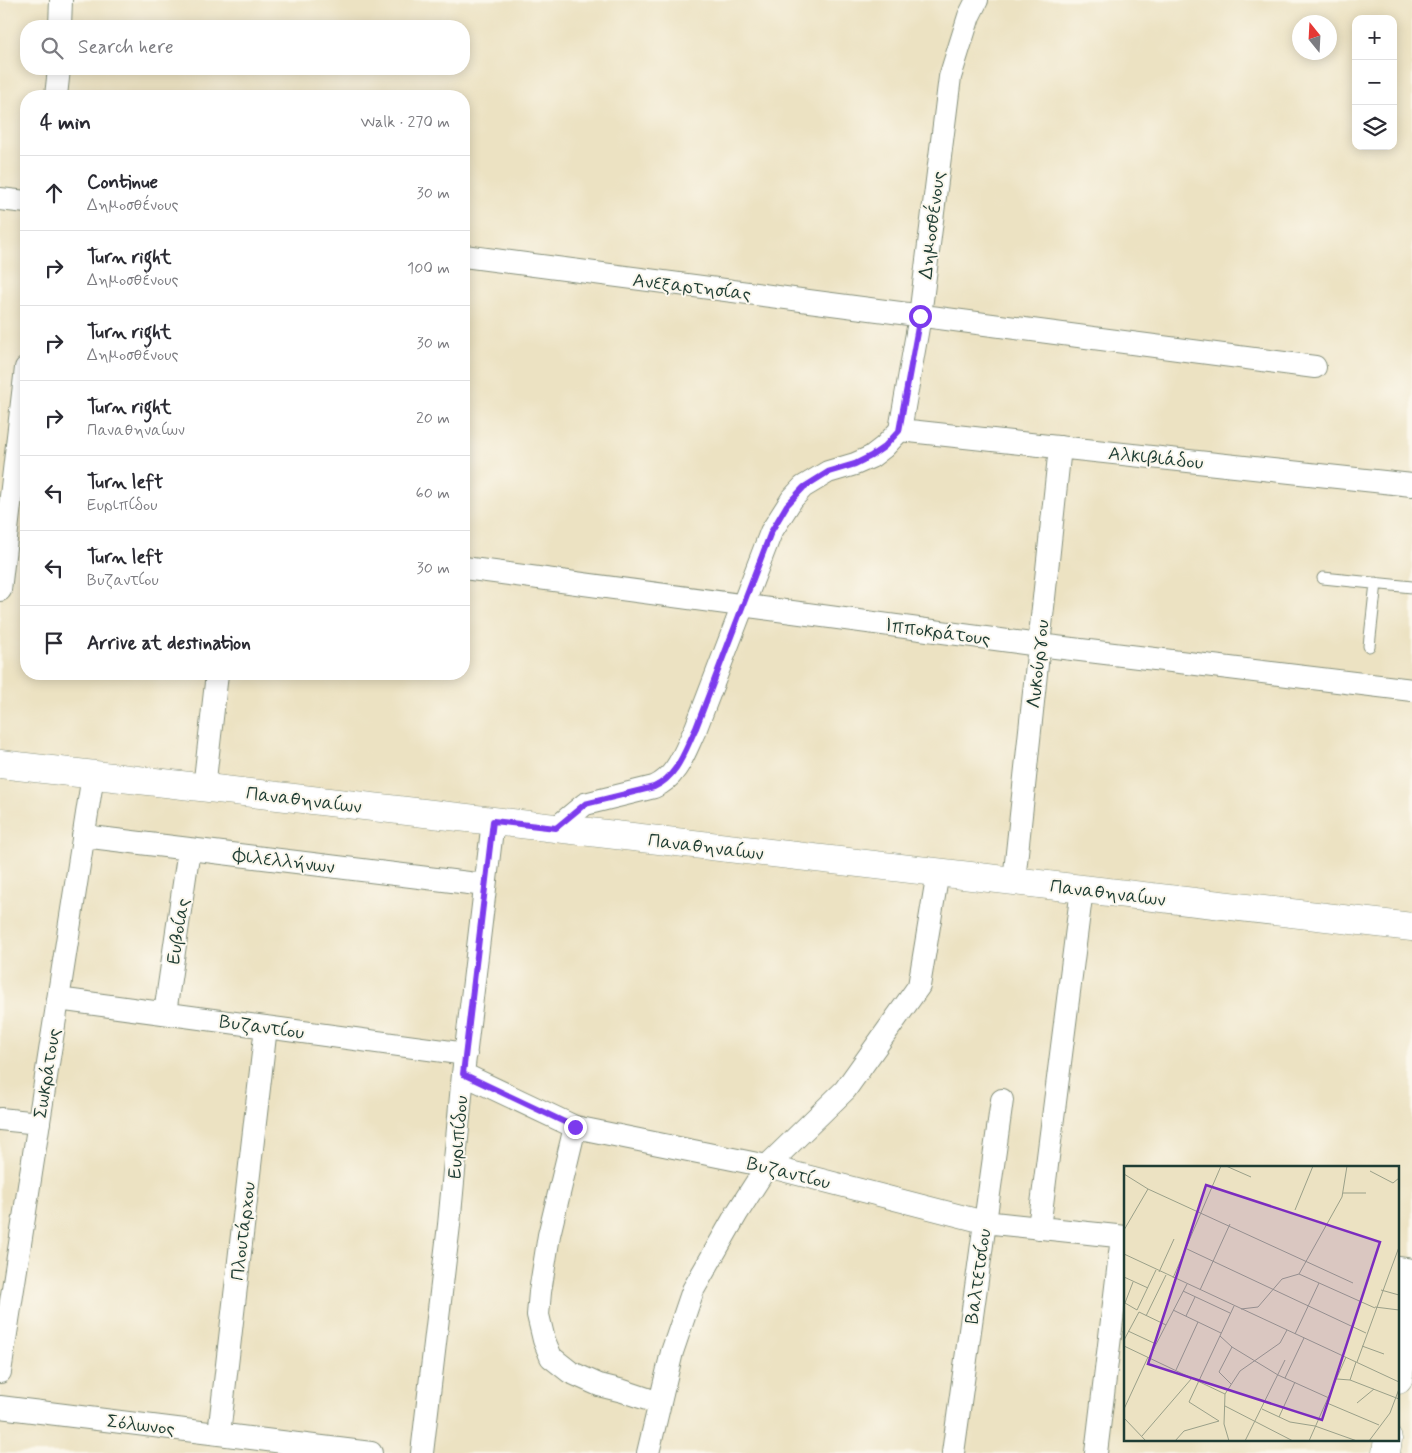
<!DOCTYPE html>
<html lang="en">
<head>
<meta charset="utf-8">
<style>
	:root { --surface:#fff; --page:#f2f2f3; --text:#2b2b33; --muted:#7c7c81; --line:#e1e1e2 }
	body { margin:0; font-family:Mynerve,sans-serif; background:var(--page); color:var(--text) }
	.controls { position:absolute; right:15px; top:15px; display:grid; overflow:hidden; border-radius:10px; box-shadow:0 2px 12px #0003 }
	.controls button { width:45px; height:45px; display:grid; place-items:center; padding:0; border:0; border-bottom:1px solid var(--line); background:var(--surface); color:var(--text); font:25px sans-serif }
	.compass { position:absolute; left:1292px; top:15px; width:45px; height:45px; border-radius:50%; background:var(--surface); box-shadow:0 2px 12px #0003; rotate:342deg }
	.stop { position:absolute; width:15px; height:15px; margin:-11px; border:4px solid #7c3aed; border-radius:50%; background:#fff }
	.stop.end { background:#7c3aed; border-color:#fff; box-shadow:0 1px 5px #0008 }
	.list { margin:0; padding:0; list-style:none }
	h2 { display:flex; justify-content:space-between; align-items:center; height:65px; margin:0; padding:0 20px; font-size:21px }
	h2 small { font-size:16px; font-weight:400; color:var(--muted) }
	.list li { display:grid; grid-template-columns:32px 1fr auto; gap:15px; align-items:center; box-sizing:border-box; height:75px; padding:0 20px; border-top:1px solid var(--line) }
	.list b { display:block; font-size:19px; white-space:nowrap }
	.list p { margin:0; font-size:16px; white-space:nowrap; color:var(--muted) }
	.list em { font-size:16px; font-style:normal; color:var(--muted) }
	.icon { flex:none; width:28px; height:28px; fill:none; stroke:currentColor; stroke-width:2; stroke-linecap:round; stroke-linejoin:round }
	.map { position:relative; flex:none; width:1412px; height:1453px; overflow:hidden }
	.search { position:absolute; background:var(--surface); box-shadow:0 2px 12px #0003; left:20px; top:20px; width:450px; height:55px; display:flex; align-items:center; gap:12px; box-sizing:border-box; padding:0 18px; border-radius:20px; color:var(--muted); font-size:19px }
	.panel { position:absolute; background:var(--surface); box-shadow:0 2px 12px #0003; left:20px; top:90px; width:450px; height:590px; border-radius:20px }
	.map>svg:first-child { display:block }
	.lines { fill:none; stroke-linecap:round; stroke-linejoin:round }
	.lane-casing { stroke:#86907b; stroke-width:13 }
	.street-casing { stroke:#86907b; stroke-width:24 }
	.secondary-casing { stroke:#86907b; stroke-width:29 }
	.lane { stroke:#fff; stroke-width:11 }
	.street { stroke:#fff; stroke-width:22 }
	.secondary { stroke:#fff; stroke-width:28 }
	.route { stroke:#7c3aed; stroke-width:6 }
	.labels { text-anchor:middle; stroke-width:4; stroke-linejoin:round; paint-order:stroke }
	.street-label { font-size:19px; fill:#1f3d34; stroke:#fbf7ec }
	.inset-road { fill:none; stroke:#9aa089; stroke-width:1 }
	.view { fill:#7b2cbf; fill-opacity:0.15; stroke:#7b2cbf; stroke-width:2.5 }
	.inset-edge { fill:none; stroke:#1f3d34; stroke-width:2.5 }
</style>
</head>
<body>
<div class="map">
<svg width="1412" height="1453" viewBox="0 0 1412 1453">
	<rect width="100%" height="100%" fill="#fbf7ec"/>
	<filter id="ink" filterUnits="userSpaceOnUse"><feTurbulence type="fractalNoise" baseFrequency=".02" numOctaves="2"/><feDisplacementMap in="SourceGraphic" scale="10" xChannelSelector="R" yChannelSelector="G"/><feConvolveMatrix kernelMatrix="1 2 1 2 8 2 1 2 1" color-interpolation-filters="sRGB"/></filter>
	<filter id="wash" filterUnits="userSpaceOnUse"><feTurbulence type="fractalNoise" baseFrequency=".0096" numOctaves="4" result="noise"/><feDisplacementMap in="SourceGraphic" scale="20" xChannelSelector="R" yChannelSelector="G"/><feGaussianBlur stdDeviation="1.12" result="paint"/><feColorMatrix in="noise" values="0 0 0 0 0 0 0 0 0 0 0 0 0 0 0 0 0 1.4 0 .05"/><feComposite in="paint" operator="in"/></filter>
	<g filter="url(#wash)">
		<rect width="100%" height="100%" fill="#ece2c2"/>
	</g>
	<g filter="url(#ink)">
		<g class="lines">
			<defs>
				<path id="lane" d="M1323,578L1412,587
					M1369,646L1376,583"/>
				<path id="street" d="M60,26L61,0
					M56,96L59,69
					M0,199L26,202
					M464,256L1315,367
					M900,430L1412,485
					M464,568L1039,645L1412,690
					M0,590L26,368
					M204,788L217,674
					M556,828L585,804L654,787C678,777 685,750 696,728L771,532L792,499L803,487L828,472L855,464L871,457L884,447L900,430L920,316L950,77L969,16L977,0
					M83,836L485,885
					M1014,881L1060,447
					M58,999L466,1054
					M165,1013L189,849
					M463,1074L575,1127L767,1166L984,1222L1126,1237
					M0,1119L39,1123
					M575,1127L549,1235L540,1292L538,1315L544,1340L551,1357L570,1372L599,1385L623,1391L659,1403
					M1039,1228L1082,889
					M1398,1268L1412,1270
					M0,1372L93,775
					M0,1407L371,1453
					M219,1434L266,1027
					M422,1453L449,1225L463,1074L493,821
					M648,1453L672,1352L693,1290L737,1213L767,1166L845,1090L919,986L938,872
					M953,1453L1002,1100
					M1096,1453L1122,1237"/>
				<path id="secondary" d="M0,764L1412,927
					M1398,1380L1409,1316L1412,1279
					M1386,1453L1388,1439"/>
			</defs>
			<!-- lane casing -->
			<use href="#lane" class="lane-casing"/>
			<!-- street casing -->
			<use href="#street" class="street-casing"/>
			<!-- secondary casing -->
			<use href="#secondary" class="secondary-casing"/>
			<!-- lane -->
			<use href="#lane" class="lane"/>
			<!-- street -->
			<use href="#street" class="street"/>
			<!-- secondary -->
			<use href="#secondary" class="secondary"/>
		</g>
	</g>
	<g class="lines" filter="url(#ink)">
		<!-- route -->
		<path class="route" d="M575,1127L463,1074L493,821L556,828L585,804L654,787C678,776 685,750 696,728L771,532L787,505L804,487L828,472L855,464L871,456L884,447L899,431L920,316"/>
	</g>
	<g class="labels">
		<!-- street labels -->
		<g class="street-label">
			<text transform="translate(931 225) rotate(-83)" y="7">Δημοσθένους</text>
			<text transform="translate(692 286) rotate(7)" y="7">Ανεξαρτησίας</text>
			<text transform="translate(1156 457) rotate(6)" y="7">Αλκιβιάδου</text>
			<text transform="translate(938 631) rotate(8)" y="7">Ιπποκράτους</text>
			<text transform="translate(1037 664) rotate(-84)" y="7">Λυκούργου</text>
			<text transform="translate(304 799) rotate(7)" y="7">Παναθηναίων</text>
			<text transform="translate(706 846) rotate(7)" y="7">Παναθηναίων</text>
			<text transform="translate(284 860) rotate(7)" y="7">Φιλελλήνων</text>
			<text transform="translate(1108 892) rotate(7)" y="7">Παναθηναίων</text>
			<text transform="translate(177 931) rotate(-81)" y="7">Ευβοίας</text>
			<text transform="translate(262 1026) rotate(8)" y="7">Βυζαντίου</text>
			<text transform="translate(46 1073) rotate(-81)" y="7">Σωκράτους</text>
			<text transform="translate(457 1137) rotate(-85)" y="7">Ευριπίδου</text>
			<text transform="translate(789 1172) rotate(14)" y="7">Βυζαντίου</text>
			<text transform="translate(242 1231) rotate(-83)" y="7">Πλουτάρχου</text>
			<text transform="translate(977 1276) rotate(-82)" y="7">Βαλτετσίου</text>
			<text transform="translate(141 1424) rotate(7)" y="7">Σόλωνος</text>
		</g>
	</g>
	<!-- overview -->
	<g transform="translate(1124 1166)">
		<rect width="275" height="275" fill="#ece2c2"/>
		<path class="inset-road" d="M102,0L127,11M246,5L269,17L275,12M0,8L24,23L229,117M219,27H242M171,44L189,0M0,64L24,23M63,83L242,167M0,88L275,216M35,106L50,73M175,108L251,142M0,111L24,122M49,112L97,0M9,116L1,137L13,144L32,104M76,124L106,58M257,124L275,129M59,125L106,147M251,141L275,144M117,143L134,141L158,113L175,108L218,31L223,0M49,144L97,167M22,150L42,109M62,150L71,131M4,165L32,178M171,168L195,117M96,170L108,181L154,209L205,232M0,174L15,146L42,159M0,180L101,228M238,180L260,188M25,192L63,118M233,196L275,81M52,204L74,156M161,212L180,172M213,213L226,214L275,233M226,214L232,196M107,218L95,206L108,181M203,237L255,259M233,237L250,223M101,240L169,275M0,243L24,191M138,243L166,256L191,260L233,275M155,251L171,216M0,252L22,275M95,255L65,236L110,140M18,270L68,212M51,275L60,265L95,255M105,275L100,258L101,228L116,205L156,177L163,164M121,275L161,194M185,275L222,191M245,275L266,247L275,223"/>
		<path class="view" d="M82,19L256,76L198,254L24,198Z"/>
		<rect width="275" height="275" class="inset-edge"/>
	</g>
</svg>
<div class="controls">
<button>+</button>
<button>−</button>
<button><svg class="icon" aria-label="layers" viewBox="0 0 24 24"><path d="M12 4l9 5-9 5-9-5zM3 14l9 5 9-5"/></svg></button>
</div>
<svg class="compass" viewBox="-18 -18 36 36"><path d="M0-13l5 13h-10z" fill="#e53935"/><path d="M0 13l5-13h-10z" fill="#7c7c81"/></svg>
<div class="stop" style="left:920px;top:316px"></div>
<div class="stop end" style="left:575px;top:1127px"></div>
<div class="search"><svg class="icon" aria-label="search" viewBox="0 0 24 24"><circle cx="10" cy="10" r="6"/><path d="M15 15l6 6"/></svg>Search here</div>
<section class="panel">
<h2>4 min<small>Walk · 270 m</small></h2>
<ul class="list">
<li><svg class="icon" aria-label="ahead" viewBox="0 0 24 24"><path d="M12 20V5M6 11l6-6 6 6"/></svg><div><b>Continue</b><p>Δημοσθένους</p></div><em>30 m</em></li>
<li><svg class="icon" aria-label="right" viewBox="0 0 24 24"><path d="M7 20v-9h11M14 6l5 5-5 5"/></svg><div><b>Turn right</b><p>Δημοσθένους</p></div><em>100 m</em></li>
<li><svg class="icon" aria-label="right" viewBox="0 0 24 24"><path d="M7 20v-9h11M14 6l5 5-5 5"/></svg><div><b>Turn right</b><p>Δημοσθένους</p></div><em>30 m</em></li>
<li><svg class="icon" aria-label="right" viewBox="0 0 24 24"><path d="M7 20v-9h11M14 6l5 5-5 5"/></svg><div><b>Turn right</b><p>Παναθηναίων</p></div><em>20 m</em></li>
<li><svg class="icon" aria-label="left" viewBox="0 0 24 24"><path d="M17 20v-9H6M10 6l-5 5 5 5"/></svg><div><b>Turn left</b><p>Ευριπίδου</p></div><em>60 m</em></li>
<li><svg class="icon" aria-label="left" viewBox="0 0 24 24"><path d="M17 20v-9H6M10 6l-5 5 5 5"/></svg><div><b>Turn left</b><p>Βυζαντίου</p></div><em>30 m</em></li>
<li><svg class="icon" aria-label="arrive" viewBox="0 0 24 24"><path d="M6 21V4h12l-3 4 3 4H6"/></svg><div><b>Arrive at destination</b></div></li>
</ul>
</section>
</div>
</body>
</html>
